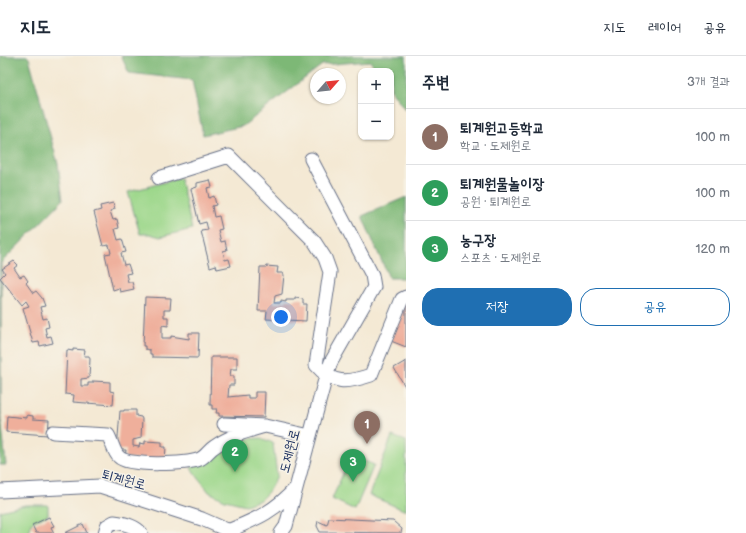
<!DOCTYPE html>
<html lang="ko">
<head>
<meta charset="utf-8">
<style>
	:root { --surface:#fff; --page:#f6f6f7; --text:#1f2937; --muted:#747a83; --line:#e0e1e3; --accent:#1f6fb2 }
	body { margin:0; font-family:"Balsamiq Sans","Poor Story",sans-serif; background:var(--page); color:var(--text) }
	.controls { position:absolute; right:12px; top:12px; display:grid; overflow:hidden; border-radius:8px; box-shadow:0 1px 3px #0004 }
	.controls button { width:36px; height:36px; display:grid; place-items:center; padding:0; border:0; border-bottom:1px solid var(--line); background:var(--surface); color:var(--text); font:20px sans-serif }
	.compass { position:absolute; left:310px; top:12px; width:36px; height:36px; border-radius:50%; background:var(--surface); box-shadow:0 1px 3px #0004; rotate:62deg }
	.you { position:absolute; left:281px; top:261px; width:14px; height:14px; margin:-10px; border:3px solid #fff; border-radius:50%; background:#1a73e8; box-shadow:0 0 0 6px #1a73e833 }
	.badge { display:grid; place-items:center; width:26px; height:26px; border-radius:50%; background:var(--accent); color:#fff; font-size:13px; font-weight:700 }
	.pin { position:absolute; translate:-50% -33px; filter:drop-shadow(0 1px 2px #0008) }
	.pin::after { content:''; position:absolute; top:21px; width:14px; height:12px; background:inherit; clip-path:polygon(0 0,100% 0,50% 100%) }
	.list { margin:0; padding:0; list-style:none }
	h2 { display:flex; justify-content:space-between; align-items:center; height:52px; margin:0; padding:0 16px; font-size:17px }
	h2 small { font-size:13px; font-weight:400; color:var(--muted) }
	.list li { display:grid; grid-template-columns:26px 1fr auto; gap:12px; align-items:center; box-sizing:border-box; height:56px; padding:0 16px; border-top:1px solid var(--line) }
	.list b { display:block; font-size:15px; white-space:nowrap }
	.list p { margin:0; font-size:13px; white-space:nowrap; color:var(--muted) }
	.list em { font-size:13px; font-style:normal; color:var(--muted) }
	.actions { display:flex; gap:8px; padding:12px 16px }
	.actions a { flex:1; padding:9px 0; border:1px solid var(--accent); border-radius:16px; text-align:center; font-size:14px; color:var(--accent) }
	.actions .main { background:var(--accent); color:#fff }
	.map { position:relative; flex:none; width:406px; height:477px; overflow:hidden }
	header { display:flex; align-items:center; gap:24px; box-sizing:border-box; height:56px; padding:0 20px; background:var(--surface); border-bottom:1px solid var(--line) }
	header strong { font-size:19px }
	nav { display:flex; gap:22px; margin-inline-start:auto; font-size:14px }
	main { display:flex }
	aside { flex:1; background:var(--surface) }
	.map>svg:first-child { display:block }
	.green { fill:#9cd78a; stroke:#5c8374 }
	.forest { fill:#7db876; stroke:#4c746a }
	.building { fill:#efaf9b }
	.lines { fill:none; stroke-linecap:round; stroke-linejoin:round }
	.minor-casing { stroke:#677087; stroke-width:15 }
	.minor { stroke:#fff; stroke-width:13 }
	.labels { text-anchor:middle; stroke-width:3; stroke-linejoin:round; paint-order:stroke }
	.street-label { font-size:14px; fill:#1b2f5e; stroke:#f7f3e8 }
</style>
</head>
<body>
<header>
<strong>지도</strong>
<nav><a>지도</a><a>레이어</a><a>공유</a></nav>
</header>
<main>
<div class="map">
<svg width="406" height="477" viewBox="0 0 406 477">
	<rect width="100%" height="100%" fill="#f7f3e8"/>
	<filter id="ink" filterUnits="userSpaceOnUse"><feTurbulence type="fractalNoise" baseFrequency=".025" numOctaves="2"/><feDisplacementMap in="SourceGraphic" scale="8" xChannelSelector="R" yChannelSelector="G"/><feConvolveMatrix kernelMatrix="1 2 1 2 8 2 1 2 1" color-interpolation-filters="sRGB"/></filter>
	<filter id="wash" filterUnits="userSpaceOnUse"><feTurbulence type="fractalNoise" baseFrequency=".012" numOctaves="4" result="noise"/><feDisplacementMap in="SourceGraphic" scale="16" xChannelSelector="R" yChannelSelector="G"/><feGaussianBlur stdDeviation="0.9" result="paint"/><feColorMatrix in="noise" values="0 0 0 0 0 0 0 0 0 0 0 0 0 0 0 0 0 1.4 0 .05"/><feComposite in="paint" operator="in"/></filter>
	<g filter="url(#wash)">
		<rect width="100%" height="100%" fill="#f4e9d4"/>
		<!-- green -->
		<path class="green" d="M180,122L192,173L160,181L150,178H140L128,136Z
			M392,380L406,385V455L369,439Z
			M261,382L273,387L277,420L268,436L260,444L246,449L225,444L209,436L191,412L227,388L245,383Z
			M351,399L374,409L355,454L332,443Z
			M25,449H48V459L32,466L29,477H0V455Z"/>
		<!-- forest -->
		<path class="forest" d="M0,0H27L29,2L58,108L63,144L1,207V361L6,409H0Z
			M121,0H406V55L391,34V15H377L370,5L322,9L243,70L203,79L192,24L129,17Z
			M406,141V222H389L362,160Z"/>
		<g id="blocks">
			<!-- building -->
			<path class="building" d="M210,124L212,131L207,132L209,142L214,140L216,149L212,150L214,161L219,160L222,173L218,174L221,186L225,185L227,194L223,195L225,204L229,203L231,210L217,213L216,209L210,211L201,175L208,174L206,166L199,168L191,133L197,131V127Z
				M113,147L115,153L110,155L113,164L117,163L119,172L115,173L118,184L122,183L126,196L121,197L124,209L128,208L131,217L126,218L128,226H132L134,233L120,236L119,232L113,234L105,198L111,197L109,189L103,190L94,156L101,154L100,150Z
				M14,205L18,209L14,212L20,221L24,219L28,225L26,227L33,237L36,235L42,242L45,250L40,251L43,263L47,262L49,271L45,272L47,281L51,280L53,287L40,290L39,286L33,287L23,252L29,250L26,245L22,249L0,222L5,217L2,213Z
				M266,210L278,211L277,217H283L284,219L282,238L275,240L274,247H281V245L286,246V244H295V242L303,243V248H307L306,265L266,263L267,255H258L260,211H266Z
				M145,241L171,242L170,254H164V261H168V270L162,269V282H171V280L189,283V277H199L198,302L152,301V298H150V294L145,293V290H143Z
				M406,245V291L391,285Z
				M73,293L85,294L84,300H89L90,303L89,322L81,323V330H88V327H93V325L110,326V335L114,336L113,349L73,346L74,339L65,338L67,294L73,295Z
				M211,301H237V313H231L230,320H234V329H229L228,341L248,339V342H255V336H265L264,361L219,360V357H216L217,353H212V349H210Z
				M406,305V332L394,312Z
				M124,354H136V360L141,361L142,363L141,382L133,384V390L139,391L140,387L145,388V385L162,386V391H166L165,404L125,402L126,394H117L120,355H124Z
				M27,359L33,360V363L49,364L48,379L6,376L7,360L27,362Z
				M49,461L54,470L51,471L54,477H36L32,469Z
				M329,462L393,465L402,473L401,477L320,476L317,470L318,465L327,469Z
				M83,468L87,477H65Z"/>
		</g>
	</g>
	<g filter="url(#ink)">
		<use href="#blocks" fill-opacity="0" stroke="#677087" stroke-width="1"/>
		<g class="lines">
			<defs>
				<path id="minor" d="M159,122L229,100L314,185L325,202L330,216L316,309C333,329 347,327 371,319L402,243L406,241
					M224,368L265,370L310,380
					M53,376L108,379C112,386 114,397 119,401C129,411 187,408 200,403C206,400 209,394 214,391C229,380 248,375 265,370
					M0,435L100,430L202,463L234,477
					M228,475C258,462 272,457 295,433
					M105,477L107,470L114,466C123,467 135,470 141,477
					M281,477L286,470L326,320L331,306L374,231L372,219L311,103"/>
			</defs>
			<!-- minor casing -->
			<use href="#minor" class="minor-casing"/>
			<!-- minor -->
			<use href="#minor" class="minor"/>
		</g>
	</g>
	<g class="labels">
		<!-- street labels -->
		<g class="street-label">
			<text transform="translate(289 395) rotate(-75)" y="5">도제원로</text>
			<text transform="translate(124 423) rotate(15)" y="5">퇴계원로</text>
		</g>
	</g>
</svg>
<div class="controls">
<button>+</button>
<button>−</button>
</div>
<svg class="compass" viewBox="-18 -18 36 36"><path d="M0-13l5 13h-10z" fill="#e53935"/><path d="M0 13l5-13h-10z" fill="#747a83"/></svg>
<div class="you"></div>
<div class="pin badge" style="left:367px;top:388px;background:#8d6e63">1</div>
<div class="pin badge" style="left:235px;top:416px;background:#2e9e5b">2</div>
<div class="pin badge" style="left:353px;top:426px;background:#2e9e5b">3</div>
</div>
<aside>
<h2>주변<small>3개 결과</small></h2>
<ul class="list">
<li><span class="badge" style="background:#8d6e63">1</span><div><b>퇴계원고등학교</b><p>학교 · 도제원로</p></div><em>100 m</em></li>
<li><span class="badge" style="background:#2e9e5b">2</span><div><b>퇴계원물놀이장</b><p>공원 · 퇴계원로</p></div><em>100 m</em></li>
<li><span class="badge" style="background:#2e9e5b">3</span><div><b>농구장</b><p>스포츠 · 도제원로</p></div><em>120 m</em></li>
</ul>
<div class="actions"><a class="main">저장</a><a>공유</a></div>
</aside>
</main>
</body>
</html>
